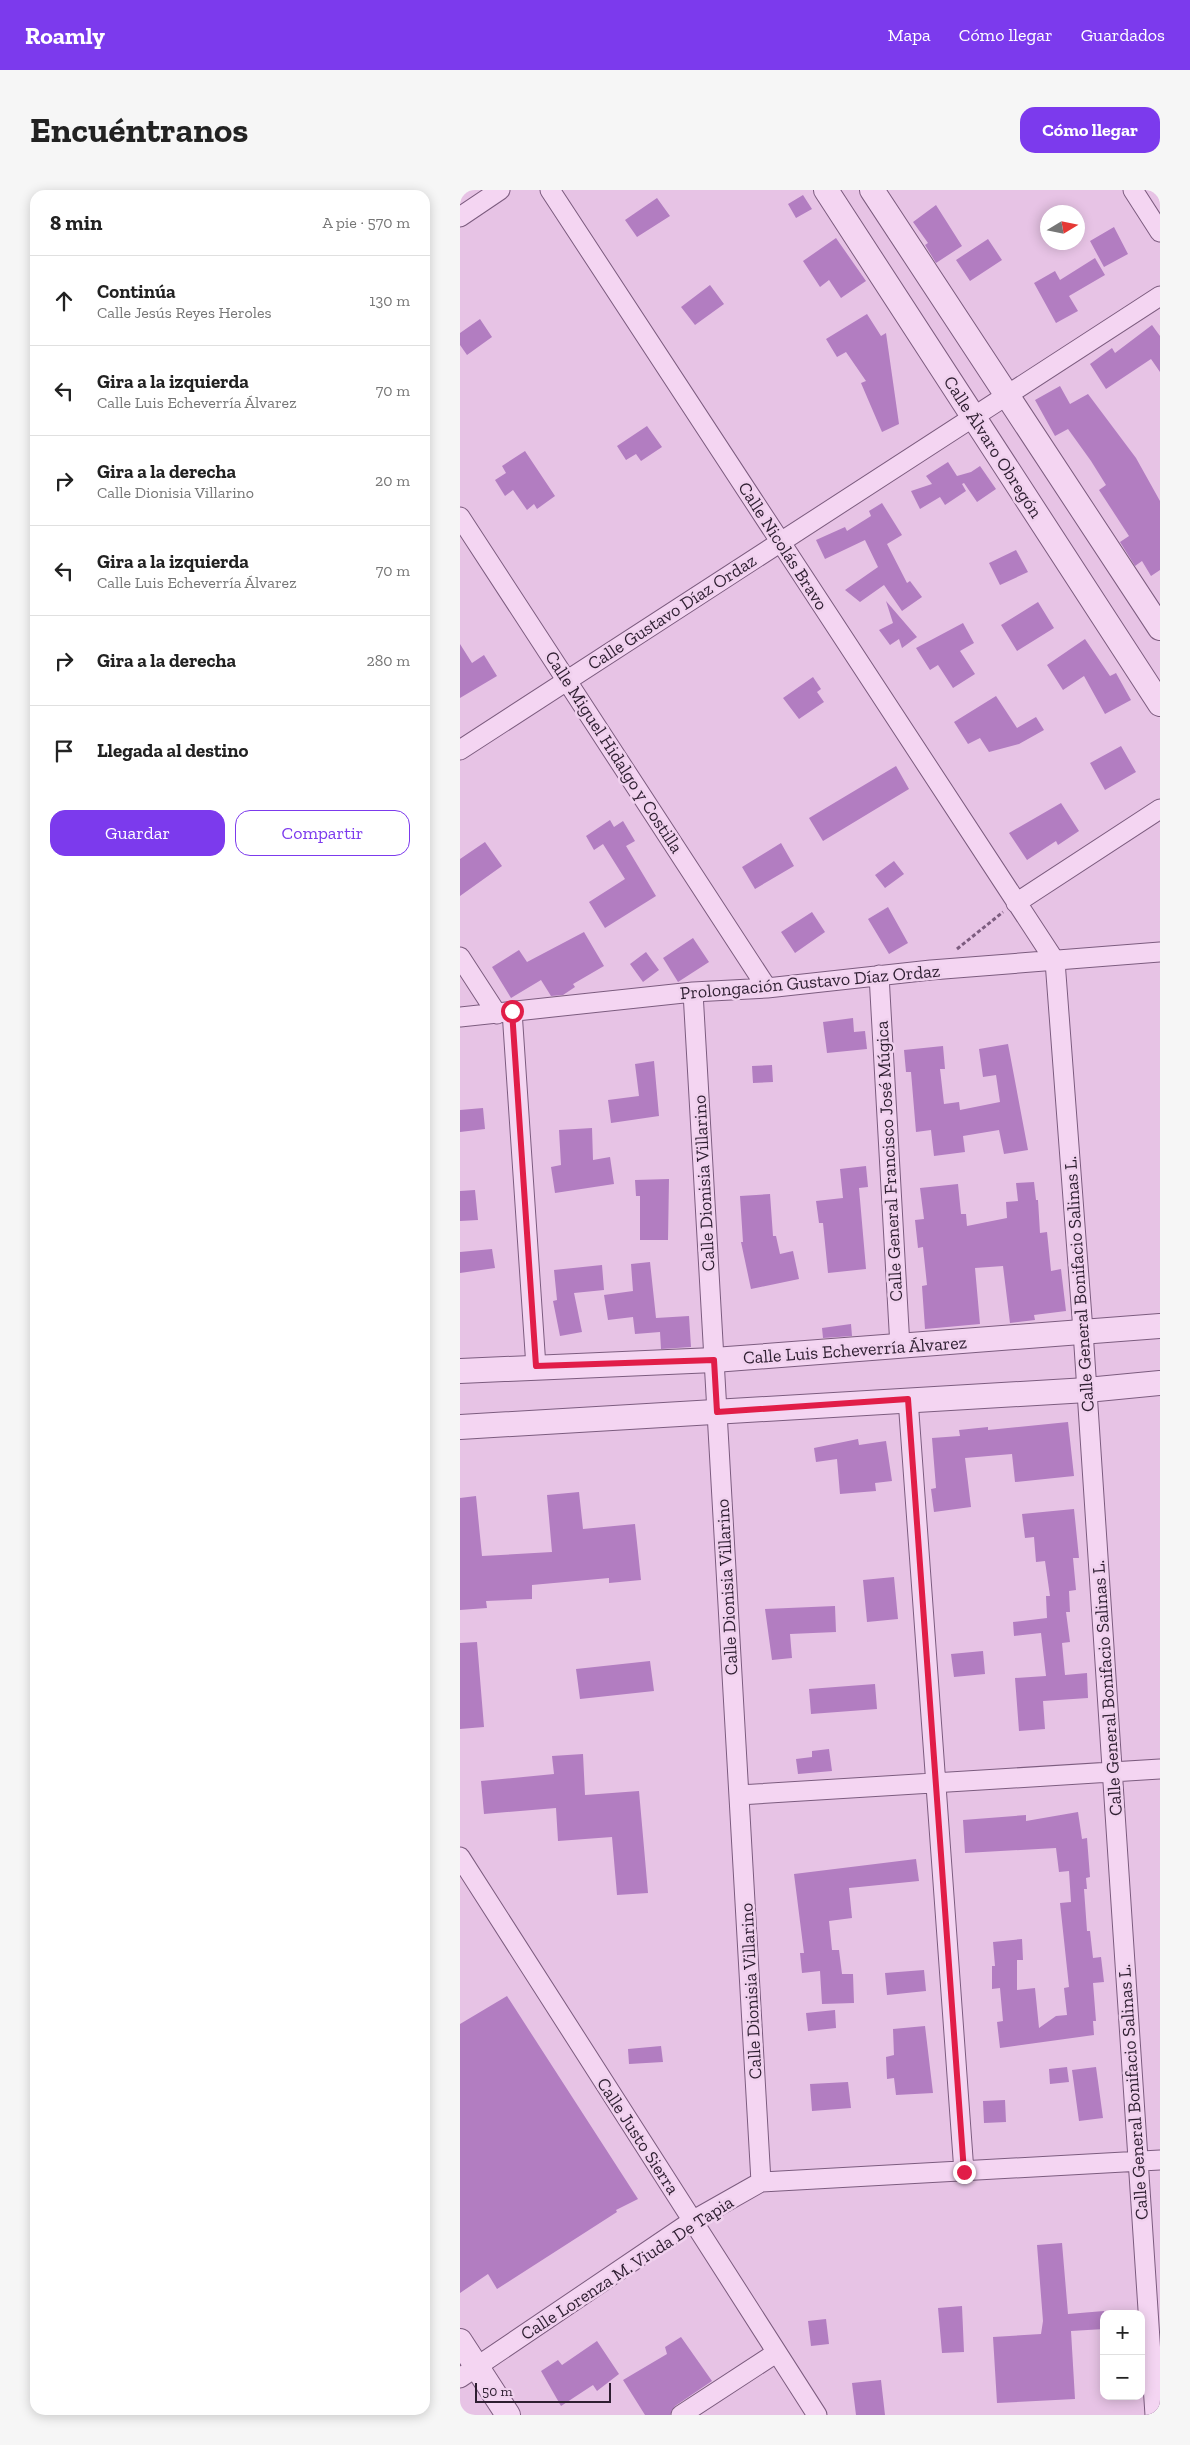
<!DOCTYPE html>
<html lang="es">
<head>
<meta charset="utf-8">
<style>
	:root { --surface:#fff; --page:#f6f6f6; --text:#222; --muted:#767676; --line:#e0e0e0; --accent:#7c3aed }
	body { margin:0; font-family:"Zilla Slab",serif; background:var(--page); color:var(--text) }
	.controls { position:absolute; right:15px; bottom:15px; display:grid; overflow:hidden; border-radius:10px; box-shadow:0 2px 12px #0003 }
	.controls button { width:45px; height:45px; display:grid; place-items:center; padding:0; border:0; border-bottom:1px solid var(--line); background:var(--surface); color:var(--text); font:25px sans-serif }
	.compass { position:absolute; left:580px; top:15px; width:45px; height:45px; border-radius:50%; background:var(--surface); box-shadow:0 2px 12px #0003; rotate:80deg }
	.scale { position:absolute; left:15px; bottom:12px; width:136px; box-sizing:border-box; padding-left:5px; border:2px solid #2e1e31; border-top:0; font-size:14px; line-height:18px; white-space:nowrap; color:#2e1e31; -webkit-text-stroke:4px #f0d1ee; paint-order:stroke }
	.stop { position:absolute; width:15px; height:15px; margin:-11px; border:4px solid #e11d48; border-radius:50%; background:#fff }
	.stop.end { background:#e11d48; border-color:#fff; box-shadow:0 1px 5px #0008 }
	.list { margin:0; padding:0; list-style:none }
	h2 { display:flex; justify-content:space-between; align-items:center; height:65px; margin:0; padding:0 20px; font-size:21px }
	h2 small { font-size:16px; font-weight:400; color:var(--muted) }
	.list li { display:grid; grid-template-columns:32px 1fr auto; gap:15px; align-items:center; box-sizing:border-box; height:90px; padding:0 20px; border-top:1px solid var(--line) }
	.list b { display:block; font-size:19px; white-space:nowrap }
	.list p { margin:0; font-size:16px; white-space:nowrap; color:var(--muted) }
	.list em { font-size:16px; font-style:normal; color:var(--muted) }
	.actions { display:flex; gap:10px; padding:15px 20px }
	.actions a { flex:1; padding:11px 0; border:1px solid var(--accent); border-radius:15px; text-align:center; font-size:18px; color:var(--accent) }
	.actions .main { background:var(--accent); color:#fff }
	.icon { flex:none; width:28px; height:28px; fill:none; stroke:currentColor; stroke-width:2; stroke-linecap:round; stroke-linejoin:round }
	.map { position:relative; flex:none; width:700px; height:2225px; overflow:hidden; border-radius:15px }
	header { display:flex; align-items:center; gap:30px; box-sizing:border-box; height:70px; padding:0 25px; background:var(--accent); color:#fff }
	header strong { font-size:24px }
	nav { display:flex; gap:28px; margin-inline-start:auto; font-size:18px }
	.intro { display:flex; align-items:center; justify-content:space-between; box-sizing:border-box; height:120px; padding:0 30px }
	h1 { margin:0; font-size:35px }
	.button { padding:12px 22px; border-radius:15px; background:var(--accent); color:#fff; font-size:18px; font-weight:700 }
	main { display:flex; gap:30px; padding:0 30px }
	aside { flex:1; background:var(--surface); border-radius:15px; box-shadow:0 2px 12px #0003 }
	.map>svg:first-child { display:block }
	.building { fill:#b27dc1 }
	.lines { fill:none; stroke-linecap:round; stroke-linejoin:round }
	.minor-casing { stroke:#7c5c7f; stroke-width:21 }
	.tertiary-casing { stroke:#7c5c7f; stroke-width:26 }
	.path { stroke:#7c5c7f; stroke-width:3; stroke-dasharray:4 2.5; stroke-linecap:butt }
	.minor { stroke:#f4d5f2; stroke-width:19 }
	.tertiary { stroke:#f4d5f2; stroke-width:24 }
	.route { stroke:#e11d48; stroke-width:6 }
	.labels { text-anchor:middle; stroke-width:5; stroke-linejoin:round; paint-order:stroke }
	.street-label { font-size:18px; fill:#2e1e31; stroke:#f0d1ee }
</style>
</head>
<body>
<header>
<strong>Roamly</strong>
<nav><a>Mapa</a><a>Cómo llegar</a><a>Guardados</a></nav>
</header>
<div class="intro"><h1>Encuéntranos</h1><a class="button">Cómo llegar</a></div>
<main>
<aside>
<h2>8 min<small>A pie · 570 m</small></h2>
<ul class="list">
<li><svg class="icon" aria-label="ahead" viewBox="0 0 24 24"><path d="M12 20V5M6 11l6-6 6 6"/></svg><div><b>Continúa</b><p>Calle Jesús Reyes Heroles</p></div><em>130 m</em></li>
<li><svg class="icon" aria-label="left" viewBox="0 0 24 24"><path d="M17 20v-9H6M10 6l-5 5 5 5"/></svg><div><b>Gira a la izquierda</b><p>Calle Luis Echeverría Álvarez</p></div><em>70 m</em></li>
<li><svg class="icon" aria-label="right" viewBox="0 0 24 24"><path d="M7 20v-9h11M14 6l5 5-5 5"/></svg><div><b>Gira a la derecha</b><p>Calle Dionisia Villarino</p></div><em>20 m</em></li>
<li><svg class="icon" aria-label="left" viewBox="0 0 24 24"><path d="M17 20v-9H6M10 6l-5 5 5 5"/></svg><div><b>Gira a la izquierda</b><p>Calle Luis Echeverría Álvarez</p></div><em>70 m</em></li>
<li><svg class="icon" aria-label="right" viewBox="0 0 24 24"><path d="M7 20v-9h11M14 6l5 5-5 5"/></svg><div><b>Gira a la derecha</b></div><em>280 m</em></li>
<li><svg class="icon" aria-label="arrive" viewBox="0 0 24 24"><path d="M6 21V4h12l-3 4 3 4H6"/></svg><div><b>Llegada al destino</b></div></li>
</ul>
<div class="actions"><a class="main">Guardar</a><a>Compartir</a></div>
</aside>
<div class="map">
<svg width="700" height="2225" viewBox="0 0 700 2225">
	<rect width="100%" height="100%" fill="#e7c3e5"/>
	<!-- building -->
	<path class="building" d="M343,5L352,19L336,28L328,14Z
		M197,8L210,26L177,47L165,30Z
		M476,15L502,56L476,73L465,55L468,53L453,32Z
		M654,37L668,64L644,77L630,51Z
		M376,48L406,91L381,108L369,90L360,97L343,71Z
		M528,49L542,70L510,91L496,70Z
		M635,68L645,85L609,106L618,121L596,133L574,93L595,81L600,90Z
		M250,95L264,114L235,135L221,117Z
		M407,124L421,146L426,143L439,234L422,242L401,193L406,191L386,162L377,167L366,149Z
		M20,129L32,147L7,165L0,155V143Z
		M692,135L700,146V182L691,169L646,199L630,174L652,158L655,163Z
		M600,196L610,214L628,204L676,268L700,311V380L691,386L682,371L675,376L660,352L669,346L639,300L646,295L631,271L608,239L595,246L575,210Z
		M187,236L202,257L181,271L176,264L166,270L157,256Z
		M65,261L95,306L77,319L74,314L67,320L53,300L45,306L35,290L46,283L42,276Z
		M488,272L497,286L511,282L520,276L536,299L517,312L504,293L502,294L506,301L485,315L480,307L460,319L451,301L472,294L466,286Z
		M422,313L442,345L427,354L447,393L450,391L462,407L442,421L424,395L400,412L385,400L418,377L405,350L365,369L356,350L385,337L387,341L411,326L409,321Z
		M556,360L568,382L540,395L529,373Z
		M426,411L457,447L442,458L439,449L430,455L419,440L433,433Z
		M578,412L594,438L557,461L541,435Z
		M503,433L514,453L500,461L515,484L493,498L478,475L470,480L456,458Z
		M625,449L650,486L656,483L671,510L645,524L624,486L603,500L587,475Z
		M0,454L12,473L24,465L37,486L0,508Z
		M353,487L361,499L357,502L364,512L339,529L323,508Z
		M536,506L557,538L576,527L584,540L559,554L529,562L520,548L508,554L494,532Z
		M661,556L676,582L645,600L630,573Z
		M436,576L449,599L363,651L349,628Z
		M601,613L619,641L598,655L596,651L567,670L549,643Z
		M150,630L154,637L163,631L175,651L166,656L196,706L145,738L129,712L165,689L143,654L134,660L126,646Z
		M25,652L42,676L0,706V669Z
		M321,653L334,676L295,699L282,677Z
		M434,671L444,684L425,698L415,685Z
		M428,717L448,753L429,764L408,729Z
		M352,722L365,742L335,763L321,742Z
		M124,742L144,776L113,794L115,797L103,805L91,806L81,790L51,808L32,777L59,760L67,772Z
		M233,748L249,772L218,792L203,768Z
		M186,762L199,780L183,792L170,774Z
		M393,828L394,842L405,841L407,859L367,863L363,832Z
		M548,854L568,960L544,964L539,940L503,946L505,962L474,966L471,940L456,942L451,882H446L444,860L483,856L485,879H480L484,914L499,912L500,920L540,912L536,885L523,887L519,859Z
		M194,871L199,926L151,933L148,910L179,906L175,874Z
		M312,875L313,892L293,893L292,876Z
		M23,918L25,939L0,942V920Z
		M132,938L133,970L150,967L154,994L95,1003L91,977L101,975L99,940Z
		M406,976L408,997L399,998L406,1079L368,1083L363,1033H359L356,1011L383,1008L380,979Z
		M209,989L208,1050H180V1006H176L175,990Z
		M574,992L576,1010H578L580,1043L587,1042L591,1081L601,1079L606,1121L574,1125L575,1130L550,1133L543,1076L515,1078L520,1134L465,1139L462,1096L467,1095L463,1057L458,1058L455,1030L464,1029L460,998L498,994L501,1024H506L507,1036L547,1028L546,1012L558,1011L556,993Z
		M15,1000L18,1030L0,1031V1001Z
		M310,1004L313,1046H316L320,1064L333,1061L339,1089L291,1099L281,1052H283L280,1006Z
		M32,1059L35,1078L0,1083V1062Z
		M190,1072L196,1128L229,1126L231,1157L201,1159L200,1142L175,1144L173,1127L148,1130L144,1105L173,1101L171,1074Z
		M142,1075L144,1100L114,1103L122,1142L100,1146L93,1111L97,1110L94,1080Z
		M391,1134L392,1146L363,1148L362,1138Z
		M608,1232L614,1286L555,1292L552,1264L505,1268L511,1317L474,1322L471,1299L476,1298L472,1248L500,1246L499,1240L528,1237V1240Z
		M398,1249L399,1255L426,1251L432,1291L415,1293L416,1301L380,1304L377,1269L356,1272L354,1258Z
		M119,1302L123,1339L175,1334L181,1390L149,1393V1388L72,1395V1409L26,1411L27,1418L0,1420V1308L16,1306L22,1366L92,1362L87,1305Z
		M614,1319L619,1368H613L616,1400L609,1401L610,1422H606L610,1452L602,1453L605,1485L627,1483L628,1508L583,1511L585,1539L559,1541L555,1488L586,1486L581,1443L554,1446L553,1432L587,1428L586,1406H590L585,1371L576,1372L574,1347L565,1348L562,1324Z
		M434,1387L438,1429L407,1432L403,1390Z
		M375,1416L376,1442L330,1444L332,1468L312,1470L305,1419Z
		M17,1452L24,1537L0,1539V1453Z
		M523,1461L525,1484L494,1487L491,1464Z
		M190,1471L194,1501L120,1509L116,1479Z
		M415,1494L417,1519L351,1524L349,1499Z
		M369,1559L372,1581L338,1584L336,1569L352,1567V1561Z
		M123,1564L125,1605L179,1601L188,1703L157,1705L152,1647L98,1651L96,1618L24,1624L21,1591L94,1584L92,1566Z
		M618,1622L622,1649L627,1648L630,1687L626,1688L627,1699H624L627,1741H630L633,1768L641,1767L644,1792L633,1793L636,1831H633L634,1845L540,1858L537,1832L543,1831L540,1798L532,1799V1776H535L533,1752L562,1749L563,1770H557V1800L575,1798L579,1838L596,1826L607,1825L604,1798L609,1797L600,1713L611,1712L609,1681L599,1682L596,1658L505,1663L503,1630L566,1625V1631Z
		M456,1669L459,1691L389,1698L392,1728L369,1731L372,1760H379L382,1784H393L394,1813L362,1814L360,1781L342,1783L340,1763H344L334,1684Z
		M464,1780L466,1801L427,1805L425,1783Z
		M47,1806L178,2009L156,2020L157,2022L37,2099L28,2084L0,2103V1834Z
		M375,1820L376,1838L348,1841L346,1823Z
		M465,1836L473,1903L436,1905L434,1888L427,1889L426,1867L434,1865L433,1839Z
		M201,1856L203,1872L169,1874L168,1859Z
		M607,1877L609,1892L590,1894L589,1879Z
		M636,1877L643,1928L619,1931L612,1880Z
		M388,1892L391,1918L352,1921L350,1894Z
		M545,1910L546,1932L524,1933L523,1911Z
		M602,2053L608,2124L644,2121V2139L611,2141L615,2209L537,2213L533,2147L581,2144L583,2131L577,2055Z
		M502,2116L504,2162L482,2163L478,2118Z
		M366,2129L369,2154L351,2156L348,2131Z
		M221,2147L252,2191L215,2216L210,2225H185L163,2190L207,2164L205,2157Z
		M137,2151L159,2184L137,2201L133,2195L101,2216L81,2181L98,2170L102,2175Z
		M421,2190L425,2225H396L392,2193Z"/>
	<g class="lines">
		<defs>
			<path id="minor" d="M90,0L595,771L623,1141L695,2225
				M673,0L700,42
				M0,27L40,0
				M0,327L307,798
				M0,560L700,106
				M556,713L700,619
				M0,767L37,824
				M419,785L440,1157
				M233,802L301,1992
				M52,821L76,1177
				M0,827L233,802L307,798L471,780L700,762
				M448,1209L504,1982
				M279,1605L700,1579
				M0,1667L357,2225
				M0,2188L232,2031L301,1992L700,1970
				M221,2225L316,2163"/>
			<path id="tertiary" d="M366,0L700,514
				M412,0L700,438
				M0,1181L254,1170L700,1136
				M0,1237L627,1200L700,1193
				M0,2151L48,2225"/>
		</defs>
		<!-- minor casing -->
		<use href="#minor" class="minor-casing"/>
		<!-- tertiary casing -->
		<use href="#tertiary" class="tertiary-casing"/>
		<!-- path -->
		<path class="path" d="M497,759L543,722"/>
		<!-- minor -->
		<use href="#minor" class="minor"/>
		<!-- tertiary -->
		<use href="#tertiary" class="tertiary"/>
	</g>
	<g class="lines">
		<!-- route -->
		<path class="route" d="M52,821L76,1176L254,1170L257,1222L448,1209L504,1982"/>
	</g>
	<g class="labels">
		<!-- street labels -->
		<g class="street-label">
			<text transform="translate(533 257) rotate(57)" y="6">Calle Álvaro Obregón</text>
			<text transform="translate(323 356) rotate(57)" y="6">Calle Nicolás Bravo</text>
			<text transform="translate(212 422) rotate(-33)" y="6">Calle Gustavo Díaz Ordaz</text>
			<text transform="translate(154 562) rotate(57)" y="6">Calle Miguel Hidalgo y Costilla</text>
			<text transform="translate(350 792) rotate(-5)" y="6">Prolongación Gustavo Díaz Ordaz</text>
			<text transform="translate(429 971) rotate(-93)" y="6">Calle General Francisco José Múgica</text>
			<text transform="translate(244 993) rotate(-93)" y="6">Calle Dionisia Villarino</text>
			<text transform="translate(619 1094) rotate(-94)" y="6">Calle General Bonifacio Salinas L.</text>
			<text transform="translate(395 1160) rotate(-4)" y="6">Calle Luis Echeverría Álvarez</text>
			<text transform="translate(267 1397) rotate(-93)" y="6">Calle Dionisia Villarino</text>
			<text transform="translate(647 1498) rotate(-94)" y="6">Calle General Bonifacio Salinas L.</text>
			<text transform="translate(291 1801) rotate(-93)" y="6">Calle Dionisia Villarino</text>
			<text transform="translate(673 1902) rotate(-94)" y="6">Calle General Bonifacio Salinas L.</text>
			<text transform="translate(178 1946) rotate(57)" y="6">Calle Justo Sierra</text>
			<text transform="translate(167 2078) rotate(-33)" y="6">Calle Lorenza M. Viuda De Tapia</text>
		</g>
	</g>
</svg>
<div class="controls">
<button>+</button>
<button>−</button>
</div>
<svg class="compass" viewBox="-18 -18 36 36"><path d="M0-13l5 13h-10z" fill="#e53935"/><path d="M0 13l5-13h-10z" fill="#767676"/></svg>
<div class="scale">50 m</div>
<div class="stop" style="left:52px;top:821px"></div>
<div class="stop end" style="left:504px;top:1982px"></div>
</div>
</main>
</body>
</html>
